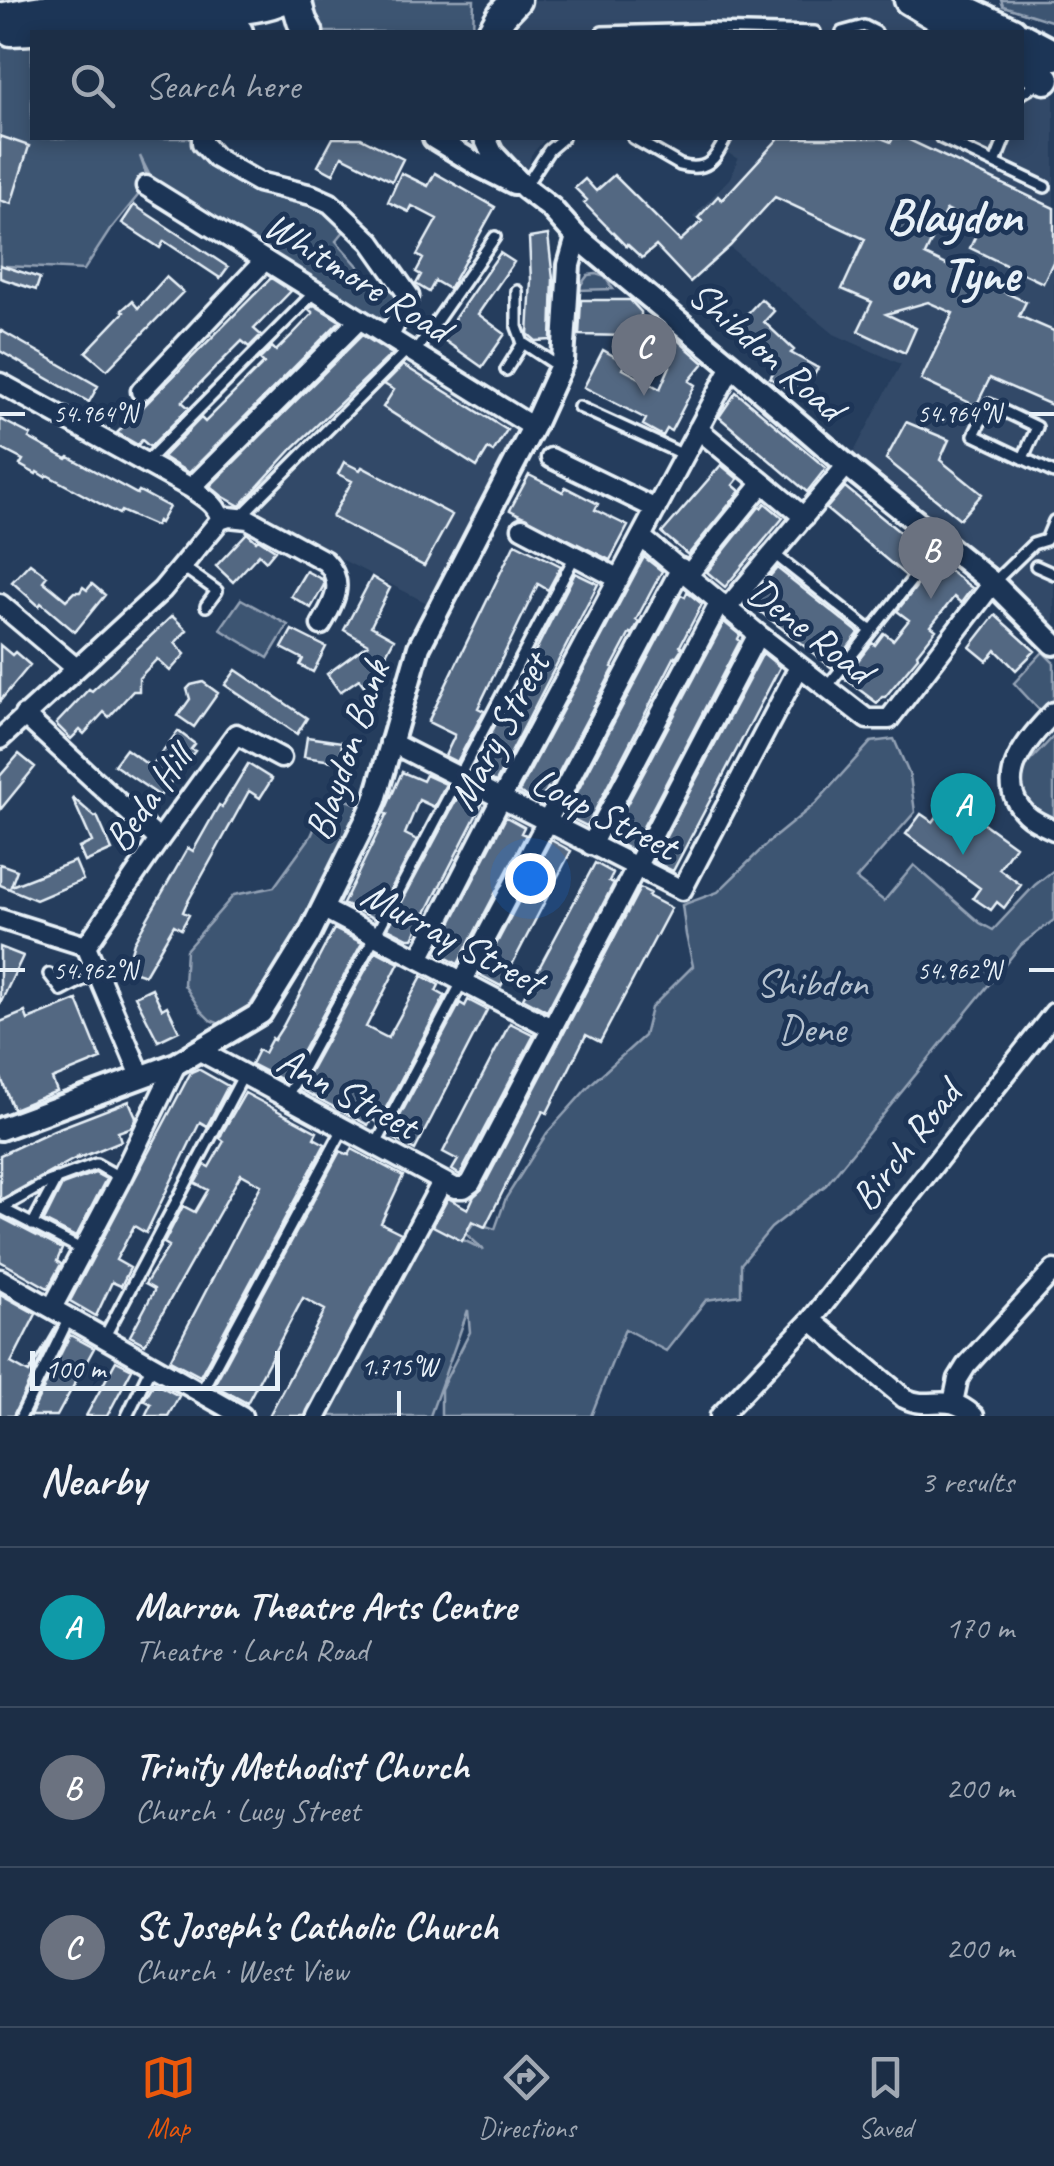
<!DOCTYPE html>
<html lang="en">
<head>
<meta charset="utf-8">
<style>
	:root { --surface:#1c2e46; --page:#293a51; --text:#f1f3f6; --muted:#a0a8b3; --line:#3a4a5f; --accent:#ea580c }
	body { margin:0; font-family:Caveat,sans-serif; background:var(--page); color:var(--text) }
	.scale { position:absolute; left:30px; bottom:25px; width:250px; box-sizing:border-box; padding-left:10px; border:5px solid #e8f1f8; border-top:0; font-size:28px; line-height:35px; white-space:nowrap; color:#e8f1f8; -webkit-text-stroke:8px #1d3557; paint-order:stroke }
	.you { position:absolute; left:530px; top:878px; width:35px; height:35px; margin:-25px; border:8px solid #fff; border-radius:50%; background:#1a73e8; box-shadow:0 0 0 15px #1a73e833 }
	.badge { display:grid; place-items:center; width:65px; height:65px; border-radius:50%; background:var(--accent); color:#fff; font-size:32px; font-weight:700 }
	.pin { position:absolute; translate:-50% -82px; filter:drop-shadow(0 2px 5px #0008) }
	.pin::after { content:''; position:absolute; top:52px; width:35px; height:30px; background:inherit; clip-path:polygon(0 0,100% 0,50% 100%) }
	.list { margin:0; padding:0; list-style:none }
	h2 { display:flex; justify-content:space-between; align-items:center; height:130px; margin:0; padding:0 40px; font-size:42px }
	h2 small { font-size:32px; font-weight:400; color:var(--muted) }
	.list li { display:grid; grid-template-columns:65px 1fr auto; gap:30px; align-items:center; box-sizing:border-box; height:160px; padding:0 40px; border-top:2px solid var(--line) }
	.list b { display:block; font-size:38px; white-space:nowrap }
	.list p { margin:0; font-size:32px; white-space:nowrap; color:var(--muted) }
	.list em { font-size:32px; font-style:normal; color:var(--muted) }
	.icon { flex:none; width:55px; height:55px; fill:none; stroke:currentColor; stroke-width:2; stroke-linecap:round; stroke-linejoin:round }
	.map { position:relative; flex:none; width:1054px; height:1416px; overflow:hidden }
	.search { position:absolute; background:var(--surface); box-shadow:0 5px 15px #0003; left:30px; right:30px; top:30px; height:110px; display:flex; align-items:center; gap:25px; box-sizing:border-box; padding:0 35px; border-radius:0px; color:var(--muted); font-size:38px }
	.sheet { height:610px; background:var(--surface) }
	nav { display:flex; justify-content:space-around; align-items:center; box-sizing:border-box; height:140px; border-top:2px solid var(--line); background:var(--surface); font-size:28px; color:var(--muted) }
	nav a { display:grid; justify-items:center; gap:5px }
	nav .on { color:var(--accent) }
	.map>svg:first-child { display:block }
	.built { fill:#334a68 }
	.green { fill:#3e5472; stroke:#93a2b5; stroke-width:2.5 }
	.building { fill:#536782; stroke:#e8f1f8; stroke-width:2.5 }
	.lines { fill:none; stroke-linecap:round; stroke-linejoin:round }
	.service-casing { stroke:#e8f1f8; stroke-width:16 }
	.minor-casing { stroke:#e8f1f8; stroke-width:25 }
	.tertiary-casing { stroke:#e8f1f8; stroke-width:28 }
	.primary-casing { stroke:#e8f1f8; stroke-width:35 }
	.service { stroke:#1d3557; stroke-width:9 }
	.minor { stroke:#1d3557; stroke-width:18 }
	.tertiary { stroke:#1d3557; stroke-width:20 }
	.primary { stroke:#1d3557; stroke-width:28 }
	.ticks { fill:none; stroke:#e8f1f8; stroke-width:4 }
	.labels { text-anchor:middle; stroke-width:10; stroke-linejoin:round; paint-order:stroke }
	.street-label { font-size:40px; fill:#e8f1f8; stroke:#1d3557 }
	.park-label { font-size:40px; fill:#b5c2d0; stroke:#1d3557 }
	.district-label { font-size:50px; font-weight:bold; fill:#e8f1f8; stroke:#1d3557 }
	.ticks-label { font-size:25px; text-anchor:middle; fill:#e8f1f8; stroke:#1d3557; stroke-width:10; stroke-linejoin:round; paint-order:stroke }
</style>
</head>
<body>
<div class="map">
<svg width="1054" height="1416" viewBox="0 0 1054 1416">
	<rect width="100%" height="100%" fill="#253d5d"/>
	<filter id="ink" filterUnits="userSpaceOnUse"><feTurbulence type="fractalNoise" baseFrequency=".01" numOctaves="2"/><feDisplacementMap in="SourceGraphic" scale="20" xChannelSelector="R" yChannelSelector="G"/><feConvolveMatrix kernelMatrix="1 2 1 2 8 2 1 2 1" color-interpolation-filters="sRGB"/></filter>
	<g filter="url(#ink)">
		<!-- built -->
		<path class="built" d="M516,0H909L964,32H492Z
			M1022,66L1054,84V644L847,465L901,364L834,334L693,217L730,178L738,159L703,138H1022Z
			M485,138H546L531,155L525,188Z
			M410,352L527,429L435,607L251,513Z"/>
		<!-- green -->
		<path class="green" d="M314,0H474L473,32H322L315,22Z
			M1001,0H1052L1054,22L1003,6Z
			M32,41V138H202L216,158L312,195L351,223L336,241L359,267L378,294L399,282L409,296L389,336L159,186L150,176L140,156L149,182L110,230L84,270L6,266L0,270V43Z
			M596,274L605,277L613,289L577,290L588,275Z
			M241,599L288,625L268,658L220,629Z
			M1043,652L1054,663V700L1043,714L1014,683Z
			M1054,736V819C1031,809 1021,800 1016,776Z
			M894,739L910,776L915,812L856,879L884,901L914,865L980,923L993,930L1035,885L1054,870V920L1021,945L826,1185L771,1228L741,1264V1295L706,1300L666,1351L625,1329L591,1416H441V1389L470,1332L468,1310L430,1416H317L422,1220L484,1250L466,1234L474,1222L495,1229L506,1198L547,1133L592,1083L644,1036L651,1008L693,966L686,935L682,905L718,892L771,840L815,804L871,742Z
			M330,794L361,805L314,903L275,969L249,1006L220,1024L210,1020L201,1011L184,985L186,950L234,895L274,887L311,836Z"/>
		<!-- building -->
		<path class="building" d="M0,136L29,146L11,204L0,200Z
			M333,138H361L403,159L392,181L342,156L333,174L318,166Z
			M779,138H881L891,142L893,138H905L1054,208V260L1043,283L970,248L980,226L946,210L925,255L1026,302L1019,316L1054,331V406L990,378L976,406L921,380L953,313L928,302L886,314L916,328L905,353L858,331L872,302L842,289L865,239L775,197L730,246L690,282L656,246L642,258L627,244L626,246L584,203L587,200L575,188L585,179L596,191L614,175L680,241L702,221L698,218L718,196L722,200Z
			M401,173L428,186L435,173L495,207L449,289L435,281L429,292L416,284L421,275L416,272L423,259L417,255L437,219L412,206L409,212L388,202Z
			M134,205L228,267L220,278L164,241L160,248L122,223Z
			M548,235L553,279L551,340L536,341L528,334L531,280L529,238Z
			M500,253L514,262L478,314L505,334L482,367L441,338Z
			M0,265L40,278L36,290L0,278Z
			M166,277L183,292L107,370L86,352L124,312L122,310L132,301L138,308Z
			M271,278L291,291L254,329L261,335L249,347L242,341L217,366L182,402L189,408L150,447L142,440L138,445L117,433Z
			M761,299L774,311L764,322L794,350L791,353L818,368L802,397L770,378L777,366L734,328Z
			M581,300H630L641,312V327L629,326V336L579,335Z
			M314,305L340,321L189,473L163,457L201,418L205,422L264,363L260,359L272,347L276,351L293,334L313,313L309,309Z
			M0,330L98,386L89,402L0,351Z
			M362,335L392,354L293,448L240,506L222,496L210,486Z
			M674,337L704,363L689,381L695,385L671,431L667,429L663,436L643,425L646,419L584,387L603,350L626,363L623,369L660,389L670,366L658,356Z
			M403,365L507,430L493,452L488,449L477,467L383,407L394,390L384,384Z
			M736,392L826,468L807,492L719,417Z
			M0,419L31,435L29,438L67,459L69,457L137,494L139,491L169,507L160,523L158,521L155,526L121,511L119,514L47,475L45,477L37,472L36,474L20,465L23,460L0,448Z
			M906,422L949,440L940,460L982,494L960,519L886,459Z
			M344,462L360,470L362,467L452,515L424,566L332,517L352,481L338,474Z
			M721,465L738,479L733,485L740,491L688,555L662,533Z
			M529,475L563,492L565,487L598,504L595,510L628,526L610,560L510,510Z
			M845,487L924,552L905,575L826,509Z
			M765,503L783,518L725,587L707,572L759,507L761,508Z
			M247,533L256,541L258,539L275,550L266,561L259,554L233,582L216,566Z
			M515,543L561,566L548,590L538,584L478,708L484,711L457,762L445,756L455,735L428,722Z
			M644,557L662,571L636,620L639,622L632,634L630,633L612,667L614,668L550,789L548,788L539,803L519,792Z
			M937,561L972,588L961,603L954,597L931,626L936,630L917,654L918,657L885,697H882L877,703L844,678L872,643L875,645L884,633L893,640L909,620L897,611Z
			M30,563L47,576L43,581L66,600L74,592H80L83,587L87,590L92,584L105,595L75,632L41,603L39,606L12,582Z
			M777,568L859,633L832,668L748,602Z
			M306,571L323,580L324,585L311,608L291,596Z
			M575,573L598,584L496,782L472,769L499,718L501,719Z
			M372,577L390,588L371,626L394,639L386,654L382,652L364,686L359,679L340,692L327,674L368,644L344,630Z
			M687,592L702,604L680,646L682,648L676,657L675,656L587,826L565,815L681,595L685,597Z
			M995,615L1035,651L1016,670L996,650L987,661L970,647Z
			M172,616L187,630L175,643L185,654L170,671L157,659L139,678V691H133L109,717L104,712L84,734L80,730L71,739L56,724L89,689L92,691Z
			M724,622L740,635L738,639L740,641L631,850L609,838Z
			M292,630L326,647L313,672L300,665L303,659L282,648Z
			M0,645L12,655L15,652L30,665L0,701Z
			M763,653L780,667L673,871L653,861Z
			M236,670L307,718L297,734L225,685Z
			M203,682L218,693L194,727L178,716L190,699L187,689L191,685Z
			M178,731L195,744L191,749L195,751L160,796L114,765L126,749L151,767Z
			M307,737L342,742L340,762L304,757Z
			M19,754L35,767L0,810V776Z
			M248,764L272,779L260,798L249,791L186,905L183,912L189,915L181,929L174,925L145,975L126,969L134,942L188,848L193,851L219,805L222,807Z
			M402,772L423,781L426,775L446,784L434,807L419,800L405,834L417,840L375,919L343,904L387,814L384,813Z
			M460,793L482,804L413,938H408L388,928Z
			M72,797L95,817L97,816L112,850L85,862L79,848L92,842Z
			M950,799L1015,846L999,869L1021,885L1004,908L997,902L991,910L973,898L980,888L906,834L921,814L933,822Z
			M506,817L524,827L521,833L526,835L458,964L436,952Z
			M551,840L571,851L501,986L480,975Z
			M75,861L83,880L36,900L0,885V864L17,870L11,886Z
			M595,863L613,873L609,881L614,883L547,1011L523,998Z
			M640,888L650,893L648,896L671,908L600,1042L586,1035L547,1113L543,1111L485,1227L472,1221L462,1241L433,1226L448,1198L468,1209L474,1196L482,1189Z
			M334,929L362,943L286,1082L251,1064L258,1050L264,1053L272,1038L274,1040L283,1026Z
			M0,947L23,956L0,1004Z
			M376,951L399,963L366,1027L388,1038L422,976L439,985L436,991L445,996L378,1123L371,1119L368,1125L300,1089Z
			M152,988L162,1009L167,1006L179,1031L158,1041L135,996Z
			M77,1000L101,1059L52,1079L57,1091L13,1109L0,1075V1022L25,1012L28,1020Z
			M468,1000L487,1010L415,1150L395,1139L398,1134L392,1131L460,1003L465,1006Z
			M510,1023L534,1035L460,1175L452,1170L458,1160L443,1152Z
			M198,1069L228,1086L207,1126L200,1122L146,1233L134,1226L116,1260L130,1268L121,1286L112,1282L96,1316L70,1301L191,1072Z
			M245,1093L317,1132L314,1138L325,1144L200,1376L170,1360L261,1185L241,1174L145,1344L130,1336L154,1291V1289L145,1284L169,1246L164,1243L183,1206L195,1212L208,1190L195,1183L205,1165L209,1167L224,1141L220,1138L222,1133Z
			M129,1101L136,1117L132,1127L118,1132L121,1141L77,1159L78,1157L0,1200V1155L54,1130Z
			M352,1149L403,1176L381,1223L401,1233L305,1416H269L325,1310L303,1298L247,1403L214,1385L340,1151L349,1155Z
			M95,1173L106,1179L76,1237L44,1221L62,1185Z
			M0,1217L62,1249L57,1261L61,1264L48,1288L0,1261Z
			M0,1294L36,1314L11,1363L29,1373L56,1327L13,1416H0Z
			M70,1335L94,1348L57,1416H30Z
			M116,1361L132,1369L113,1405L107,1416H86Z
			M154,1383L179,1396L168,1416H145L151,1404L144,1400Z"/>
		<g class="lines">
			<defs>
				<path id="service" d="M602,32L709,29L815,32
					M842,32L864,26L876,32
					M1022,93L1041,82
					M633,138L680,165C708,173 715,159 726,138
					M941,138L1045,187
					M995,163L1005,138
					M526,185L549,150L563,138
					M517,291V327L523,343
					M415,352L495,237
					M506,370L523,343L558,366
					M579,407L684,455
					M1023,458L1037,427L989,404L974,435L1054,473
					M145,463L316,291
					M240,517L408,349
					M774,554L871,631
					M1036,566L1054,574
					M183,567L217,591L206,606
					M993,583L1033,544L1046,540L1054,521
					M826,688L942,542
					M49,974L62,991L96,973
					M286,1098L375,936L575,556
					M375,1146L462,982
					M1,1208L83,1250
					M0,1209L48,1182L96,1164L121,1178
					M32,1225L57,1178
					M104,1338L243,1076
					M201,1392L343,1129
					M21,1416L69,1318
					M127,1416L152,1365"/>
				<path id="minor" d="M202,138V143L216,158L258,182L312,195L330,203L371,242L409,296L389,336
					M146,186L533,427
					M0,383L191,488C203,497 219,505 220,520
					M141,391L265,260
					M698,429L804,517
					M551,458L656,509
					M191,488L360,319
					M522,528L619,579
					M641,537L758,634L867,719H889L993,583
					M688,575L763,483
					M0,604L76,668
					M727,608L847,465
					M1054,712C1028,739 991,779 1026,814C1033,821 1045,826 1054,830
					M24,715L159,840
					M0,739L162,590L220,520L229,517L248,519L325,561C346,582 334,603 321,625
					M390,742L682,890L799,667
					M591,845L720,602
					M322,908L551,1028
					M0,919L86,946L141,1076
					M86,946L159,840L236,734L281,758
					M419,959L501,799L732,366
					M462,982L681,568
					M200,1051L455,1188H464L471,1183L758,634
					M0,1279L242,1416
					M52,1308L121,1178L176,1064
					M811,1320L904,1398C932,1412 946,1390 974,1416
					M953,1403L958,1379L966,1366L1054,1270
					M317,1416L442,1182
					M720,1416L811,1320L1054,1013"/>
				<path id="tertiary" d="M434,138L480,166L514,183
					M485,138L492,153L525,188L551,208L577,237L732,366L856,473L993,583L1054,644
					M0,1129L176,1064L261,1013L309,935L368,816L375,800L419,647L533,427L563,361L569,265L577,237"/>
				<path id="primary" d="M296,0L302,21L308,32
					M909,0L963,32
					M943,0L1012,32
					M0,18C49,7 99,1 149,3C197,4 235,18 281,0
					M11,31C85,28 165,16 238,32
					M492,32L502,15L516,0
					M1022,38L1054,55
					M1022,65L1045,79"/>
			</defs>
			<!-- service casing -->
			<use href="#service" class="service-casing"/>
			<!-- minor casing -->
			<use href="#minor" class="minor-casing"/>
			<!-- tertiary casing -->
			<use href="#tertiary" class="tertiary-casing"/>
			<!-- primary casing -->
			<use href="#primary" class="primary-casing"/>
			<!-- service -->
			<use href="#service" class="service"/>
			<!-- minor -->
			<use href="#minor" class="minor"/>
			<!-- tertiary -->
			<use href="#tertiary" class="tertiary"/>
			<!-- primary -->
			<use href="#primary" class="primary"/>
		</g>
	</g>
	<!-- ticks -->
	<path class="ticks" d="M0,414H25M1029,414H1054M0,970H25M1029,970H1054M399,1391V1416"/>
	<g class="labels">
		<!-- street labels -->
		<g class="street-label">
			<text transform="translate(358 276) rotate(32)" y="14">Whitmore Road</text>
			<text transform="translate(767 350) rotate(41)" y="14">Shibdon Road</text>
			<text transform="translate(811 630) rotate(38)" y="14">Dene Road</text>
			<text transform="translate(498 731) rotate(-62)" y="14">Mary Street</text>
			<text transform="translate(346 750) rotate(-71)" y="14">Blaydon Bank</text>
			<text transform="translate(147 798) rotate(-54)" y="14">Beda Hill</text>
			<text transform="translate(605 813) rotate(27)" y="14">Loup Street</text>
			<text transform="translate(453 937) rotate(28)" y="14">Murray Street</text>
			<text transform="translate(348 1092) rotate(28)" y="14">Ann Street</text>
			<text transform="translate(905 1145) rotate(-52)" y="14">Birch Road</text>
		</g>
		<!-- park labels -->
		<g class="park-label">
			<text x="812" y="996">Shibdon<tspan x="812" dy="46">Dene</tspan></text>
		</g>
		<!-- district labels -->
		<g class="district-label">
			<text x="954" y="232">Blaydon<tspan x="954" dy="58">on Tyne</tspan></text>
		</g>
	</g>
	<g class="ticks-label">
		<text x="95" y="422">54.964°N</text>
		<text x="959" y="422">54.964°N</text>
		<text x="95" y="979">54.962°N</text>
		<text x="959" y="979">54.962°N</text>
		<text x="399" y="1375">1.715°W</text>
	</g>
</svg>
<div class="scale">100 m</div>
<div class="you"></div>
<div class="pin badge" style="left:963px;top:855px;background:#0f9aa8">A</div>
<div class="pin badge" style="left:931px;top:599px;background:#6b7280">B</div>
<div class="pin badge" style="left:644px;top:396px;background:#6b7280">C</div>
<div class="search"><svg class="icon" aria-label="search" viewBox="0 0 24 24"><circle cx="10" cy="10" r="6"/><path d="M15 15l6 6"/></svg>Search here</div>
</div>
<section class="sheet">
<h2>Nearby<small>3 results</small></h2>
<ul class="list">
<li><span class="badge" style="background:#0f9aa8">A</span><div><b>Marron Theatre Arts Centre</b><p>Theatre · Larch Road</p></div><em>170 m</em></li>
<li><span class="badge" style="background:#6b7280">B</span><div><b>Trinity Methodist Church</b><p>Church · Lucy Street</p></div><em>200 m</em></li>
<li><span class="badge" style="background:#6b7280">C</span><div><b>St Joseph's Catholic Church</b><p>Church · West View</p></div><em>200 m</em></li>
</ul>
</section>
<nav>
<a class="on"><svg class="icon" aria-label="map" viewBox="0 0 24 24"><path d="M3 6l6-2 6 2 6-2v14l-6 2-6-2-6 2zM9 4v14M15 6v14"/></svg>Map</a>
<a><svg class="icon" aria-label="directions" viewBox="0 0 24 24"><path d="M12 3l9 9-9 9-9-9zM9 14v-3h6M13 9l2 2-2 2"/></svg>Directions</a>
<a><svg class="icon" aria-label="saved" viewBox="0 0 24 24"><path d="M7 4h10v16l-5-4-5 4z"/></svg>Saved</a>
</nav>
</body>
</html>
